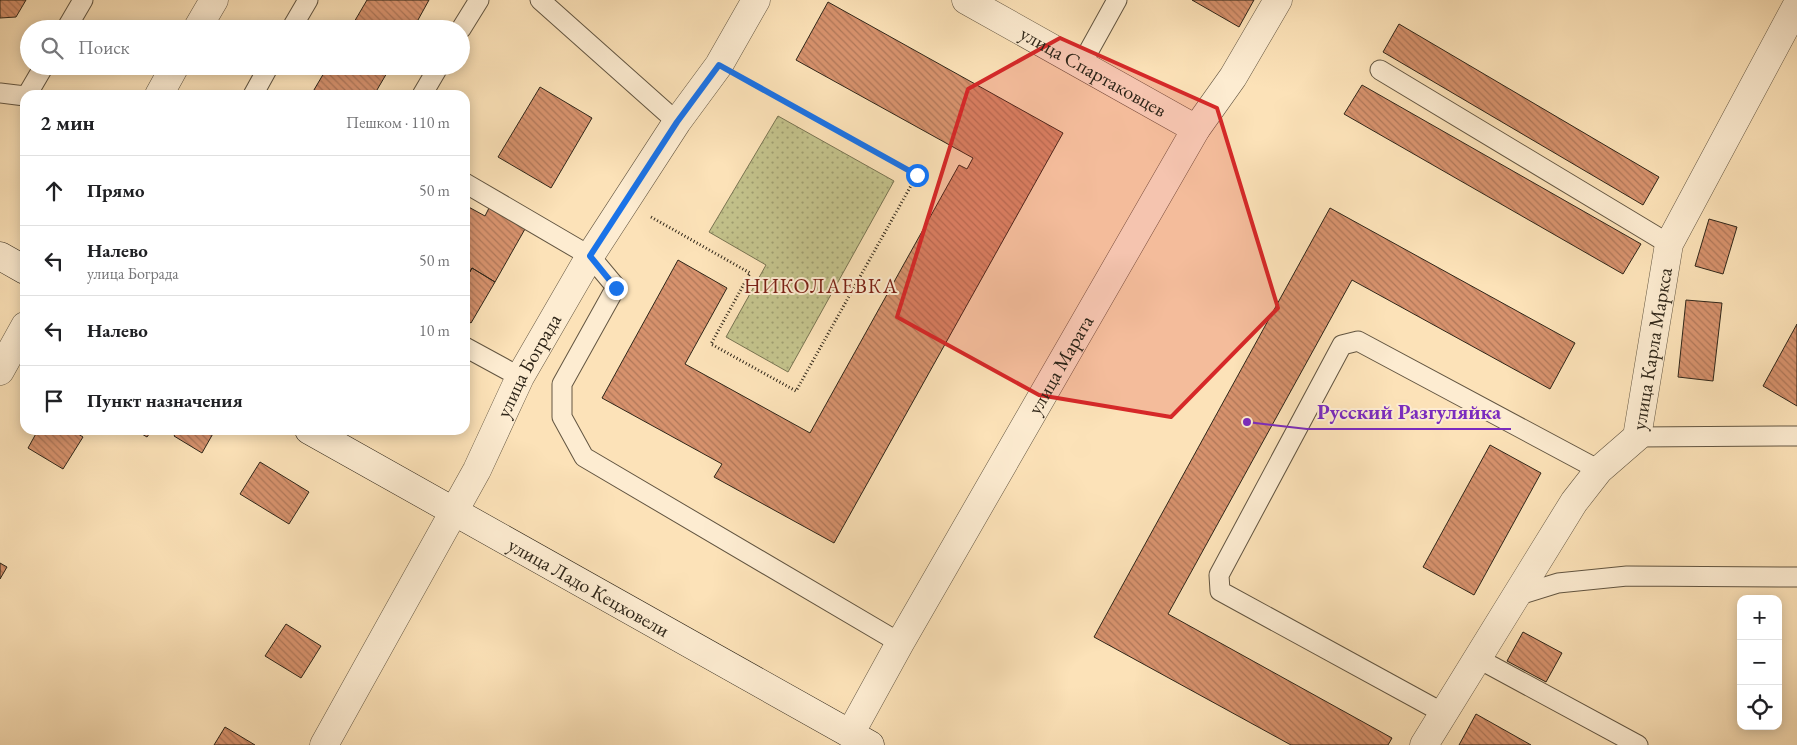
<!DOCTYPE html>
<html lang="ru">
<head>
<meta charset="utf-8">
<style>
	:root { --surface:#fff; --page:#f6f6f6; --text:#202124; --muted:#757577; --line:#e0e0e0 }
	body { margin:0; font-family:"EB Garamond",serif; background:var(--page); color:var(--text) }
	.controls { position:absolute; right:15px; bottom:15px; display:grid; overflow:hidden; border-radius:10px; box-shadow:0 2px 12px #0003 }
	.controls button { width:45px; height:45px; display:grid; place-items:center; padding:0; border:0; border-bottom:1px solid var(--line); background:var(--surface); color:var(--text); font:25px sans-serif }
	.stop { position:absolute; width:15px; height:15px; margin:-11px; border:4px solid #1a73e8; border-radius:50%; background:#fff }
	.stop.end { background:#1a73e8; border-color:#fff; box-shadow:0 1px 5px #0008 }
	.list { margin:0; padding:0; list-style:none }
	h2 { display:flex; justify-content:space-between; align-items:center; height:65px; margin:0; padding:0 20px; font-size:21px }
	h2 small { font-size:16px; font-weight:400; color:var(--muted) }
	.list li { display:grid; grid-template-columns:32px 1fr auto; gap:15px; align-items:center; box-sizing:border-box; height:70px; padding:0 20px; border-top:1px solid var(--line) }
	.list b { display:block; font-size:19px; white-space:nowrap }
	.list p { margin:0; font-size:16px; white-space:nowrap; color:var(--muted) }
	.list em { font-size:16px; font-style:normal; color:var(--muted) }
	.icon { flex:none; width:28px; height:28px; fill:none; stroke:currentColor; stroke-width:2; stroke-linecap:round; stroke-linejoin:round }
	.map { position:relative; flex:none; width:1797px; height:745px; overflow:hidden }
	.search { position:absolute; background:var(--surface); box-shadow:0 2px 12px #0003; left:20px; top:20px; width:450px; height:55px; display:flex; align-items:center; gap:12px; box-sizing:border-box; padding:0 18px; border-radius:28px; color:var(--muted); font-size:19px }
	.panel { position:absolute; background:var(--surface); box-shadow:0 2px 12px #0003; left:20px; top:90px; width:450px; height:345px; border-radius:15px }
	.map>svg:first-child { display:block }
	.grass { fill:url(#grass-dots); stroke:#797452 }
	.building { fill:url(#building-back-hatch); stroke:#2f2619 }
	.lines { fill:none; stroke-linecap:round; stroke-linejoin:round }
	.service-casing { stroke:#625541; stroke-width:21 }
	.minor-casing { stroke:#625541; stroke-width:29 }
	.secondary-casing { stroke:#2f2619; stroke-width:29 }
	.path { stroke:#2f2619; stroke-width:3; stroke-dasharray:1 2.5; stroke-linecap:butt }
	.service { stroke:#fdecd1; stroke-width:19 }
	.minor { stroke:#fdecd1; stroke-width:28 }
	.secondary { stroke:#fdecd1; stroke-width:28 }
	.route { stroke:#1a73e8; stroke-width:6 }
	.marked { fill:#d62828; fill-opacity:0.2; stroke:#d62828; stroke-width:4; stroke-linejoin:round }
	.labels { text-anchor:middle; stroke-width:4; stroke-linejoin:round; paint-order:stroke }
	.street-label { font-size:20px; fill:#2f2619; stroke:#fdecd1 }
	.neighbourhood-label { font-size:21px; letter-spacing:1px; fill:#7a1f14; stroke:#fdecd1 }
	.leader { fill:none; stroke:#7b2cbf; stroke-width:2 }
	.callout-dot { fill:#7b2cbf; stroke:#fdecd1; stroke-width:2 }
	.callout-label { font-size:21px; text-anchor:middle; font-weight:bold; fill:#7b2cbf; stroke:#fdecd1; stroke-width:4; stroke-linejoin:round; paint-order:stroke }
</style>
</head>
<body>
<div class="map">
<svg width="1797" height="745" viewBox="0 0 1797 745">
	<defs>
		<pattern id="grass-dots" width="8" height="8" patternUnits="userSpaceOnUse" patternTransform="scale(1.25)"><rect width="8" height="8" fill="#c3c28b"/><path d="M2 2h.1M6 6h.1" fill="none" stroke="#9f9d71" stroke-width="1.8" stroke-linecap="round"/></pattern>
		<pattern id="building-back-hatch" width="6" height="6" patternUnits="userSpaceOnUse" patternTransform="scale(1.25)"><rect width="6" height="6" fill="#d7926d"/><path d="M-1 5l2 2M0 0l6 6M5-1l2 2" fill="none" stroke="#af7759"/></pattern>
	</defs>
	<rect width="100%" height="100%" fill="#fce2b8"/>
	<filter id="stains"><feTurbulence type="fractalNoise" baseFrequency=".004" numOctaves="4"/><feColorMatrix values="0 0 0 0 .2 0 0 0 0 .09 0 0 0 0 .02 0 0 0 .5 -.17"/></filter>
	<radialGradient id="worn" r=".72"><stop offset=".6" stop-color="#630" stop-opacity="0"/><stop offset="1" stop-color="#630" stop-opacity=".3"/></radialGradient>
	<!-- grass -->
	<path class="grass" d="M778,116L894,181L788,372L726,337L766,265L709,232Z"/>
	<!-- building -->
	<path class="building" d="M0,0H26L16,17L0,18Z
		M367,0H429L413,29H350Z
		M1192,0H1254L1239,27Z
		M828,2L1063,133L834,543L714,477L722,464L602,398L678,260L727,288L685,364L810,433L959,165L967,169L973,158L796,60Z
		M1399,24L1659,177L1643,205L1383,52Z
		M328,66H391L374,95H311Z
		M1362,85L1641,244L1623,274L1344,114Z
		M540,87L592,118L551,188L498,157Z
		M465,205L485,216L489,208L525,229L495,282L472,268L467,277L465,276Z
		M1330,208L1575,343L1550,389L1352,280L1168,614L1392,738L1388,745H1291L1094,637Z
		M1709,219L1737,227L1723,274L1695,266Z
		M472,268L495,282L471,323L465,319V276L467,277Z
		M1686,300L1722,303L1713,381L1678,377Z
		M1797,324V406L1763,386Z
		M38,430H72L83,437L63,469L28,448Z
		M135,430H152L147,437Z
		M178,430H215L202,453L174,436Z
		M1490,445L1541,473L1474,595L1423,567Z
		M260,462L309,492L289,524L240,494Z
		M0,563L7,567L0,579Z
		M286,624L321,646L301,678L265,656Z
		M1523,632L1562,653L1546,682L1507,661Z
		M1476,714L1531,745H1459Z
		M225,727L255,745H214Z"/>
	<g class="lines">
		<defs>
			<path id="service" d="M540,0L677,122
				M66,29L83,0
				M291,29L308,0
				M461,29L479,0
				M1081,65L1117,0
				M1380,70L1669,244
				M0,93L25,96
				M27,95L44,66
				M253,95L269,66
				M422,95L439,66
				M465,183L590,256L616,287L562,384V417L584,457L900,643
				M465,347L520,377
				M1637,437L1797,436
				M1516,596L1558,583L1627,576L1797,577
				M1477,658L1638,745
				M1445,714L1220,591L1219,575L1342,345L1358,341L1599,470"/>
			<g id="minor">
				<path id="s1" d="M966,0L1196,129"/>
				<path d="M197,29L214,0"/>
				<path d="M159,95L175,66"/>
				<path d="M0,371L25,326"/>
				<path id="s2" d="M850,734L900,643L1196,129L1233,77L1278,0"/>
				<path id="s3" d="M324,745L477,470L520,377L590,256L677,122L719,65L756,0"/>
				<path id="s4" d="M1424,745L1574,502L1599,470L1637,437L1669,244L1797,5"/>
			</g>
			<g id="secondary">
				<path d="M0,256L25,270"/>
				<path id="s5" d="M309,430L870,745"/>
			</g>
		</defs>
		<!-- service casing -->
		<use href="#service" class="service-casing"/>
		<!-- minor casing -->
		<use href="#minor" class="minor-casing"/>
		<!-- secondary casing -->
		<use href="#secondary" class="secondary-casing"/>
		<!-- path -->
		<path class="path" d="M651,217L750,273L711,344L796,391L917,175L744,79"/>
		<!-- service -->
		<use href="#service" class="service"/>
		<!-- minor -->
		<use href="#minor" class="minor"/>
		<!-- secondary -->
		<use href="#secondary" class="secondary"/>
	</g>
	<g class="lines">
		<!-- route -->
		<path class="route" d="M616,288L590,256L677,122L719,65L917,175"/>
	</g>
	<!-- marked area -->
	<path class="marked" d="M1060,38L1217,108L1278,308L1171,417L1039,395L897,317L968,89Z"/>
	<g class="labels">
		<!-- street labels -->
		<g class="street-label">
			<text dy="7" stroke="none"><textPath href="#s1" startOffset="146">улица Спартаковцев</textPath></text>
			<text dy="7" stroke="none"><textPath href="#s4" startOffset="466">улица Карла Маркса</textPath></text>
			<text dy="7" stroke="none"><textPath href="#s2" startOffset="425">улица Марата</textPath></text>
			<text dy="7" stroke="none"><textPath href="#s3" startOffset="431">улица Бограда</textPath></text>
			<text dy="7" stroke="none"><textPath href="#s5" startOffset="321">улица Ладо Кецховели</textPath></text>
		</g>
		<!-- neighbourhood labels -->
		<g class="neighbourhood-label">
			<text x="821" y="293">НИКОЛАЕВКА</text>
		</g>
	</g>
	<!-- callouts -->
	<path class="leader" d="M1247 422L1307 429H1511"/>
	<circle class="callout-dot" cx="1247" cy="422" r="5"/>
	<g class="callout-label">
		<text x="1409" y="419">Русский Разгуляйка</text>
	</g>
	<rect width="100%" height="100%" filter="url(#stains)"/>
	<rect width="100%" height="100%" fill="url(#worn)"/>
</svg>
<div class="controls">
<button>+</button>
<button>−</button>
<button><svg class="icon" aria-label="locate" viewBox="0 0 24 24"><circle cx="12" cy="12" r="6"/><path d="M12 2v4M12 18v4M2 12h4M18 12h4"/></svg></button>
</div>
<div class="stop" style="left:917px;top:175px"></div>
<div class="stop end" style="left:616px;top:288px"></div>
<div class="search"><svg class="icon" aria-label="search" viewBox="0 0 24 24"><circle cx="10" cy="10" r="6"/><path d="M15 15l6 6"/></svg>Поиск</div>
<section class="panel">
<h2>2 мин<small>Пешком · 110 m</small></h2>
<ul class="list">
<li><svg class="icon" aria-label="ahead" viewBox="0 0 24 24"><path d="M12 20V5M6 11l6-6 6 6"/></svg><div><b>Прямо</b></div><em>50 m</em></li>
<li><svg class="icon" aria-label="left" viewBox="0 0 24 24"><path d="M17 20v-9H6M10 6l-5 5 5 5"/></svg><div><b>Налево</b><p>улица Бограда</p></div><em>50 m</em></li>
<li><svg class="icon" aria-label="left" viewBox="0 0 24 24"><path d="M17 20v-9H6M10 6l-5 5 5 5"/></svg><div><b>Налево</b></div><em>10 m</em></li>
<li><svg class="icon" aria-label="arrive" viewBox="0 0 24 24"><path d="M6 21V4h12l-3 4 3 4H6"/></svg><div><b>Пункт назначения</b></div></li>
</ul>
</section>
</div>
</body>
</html>
